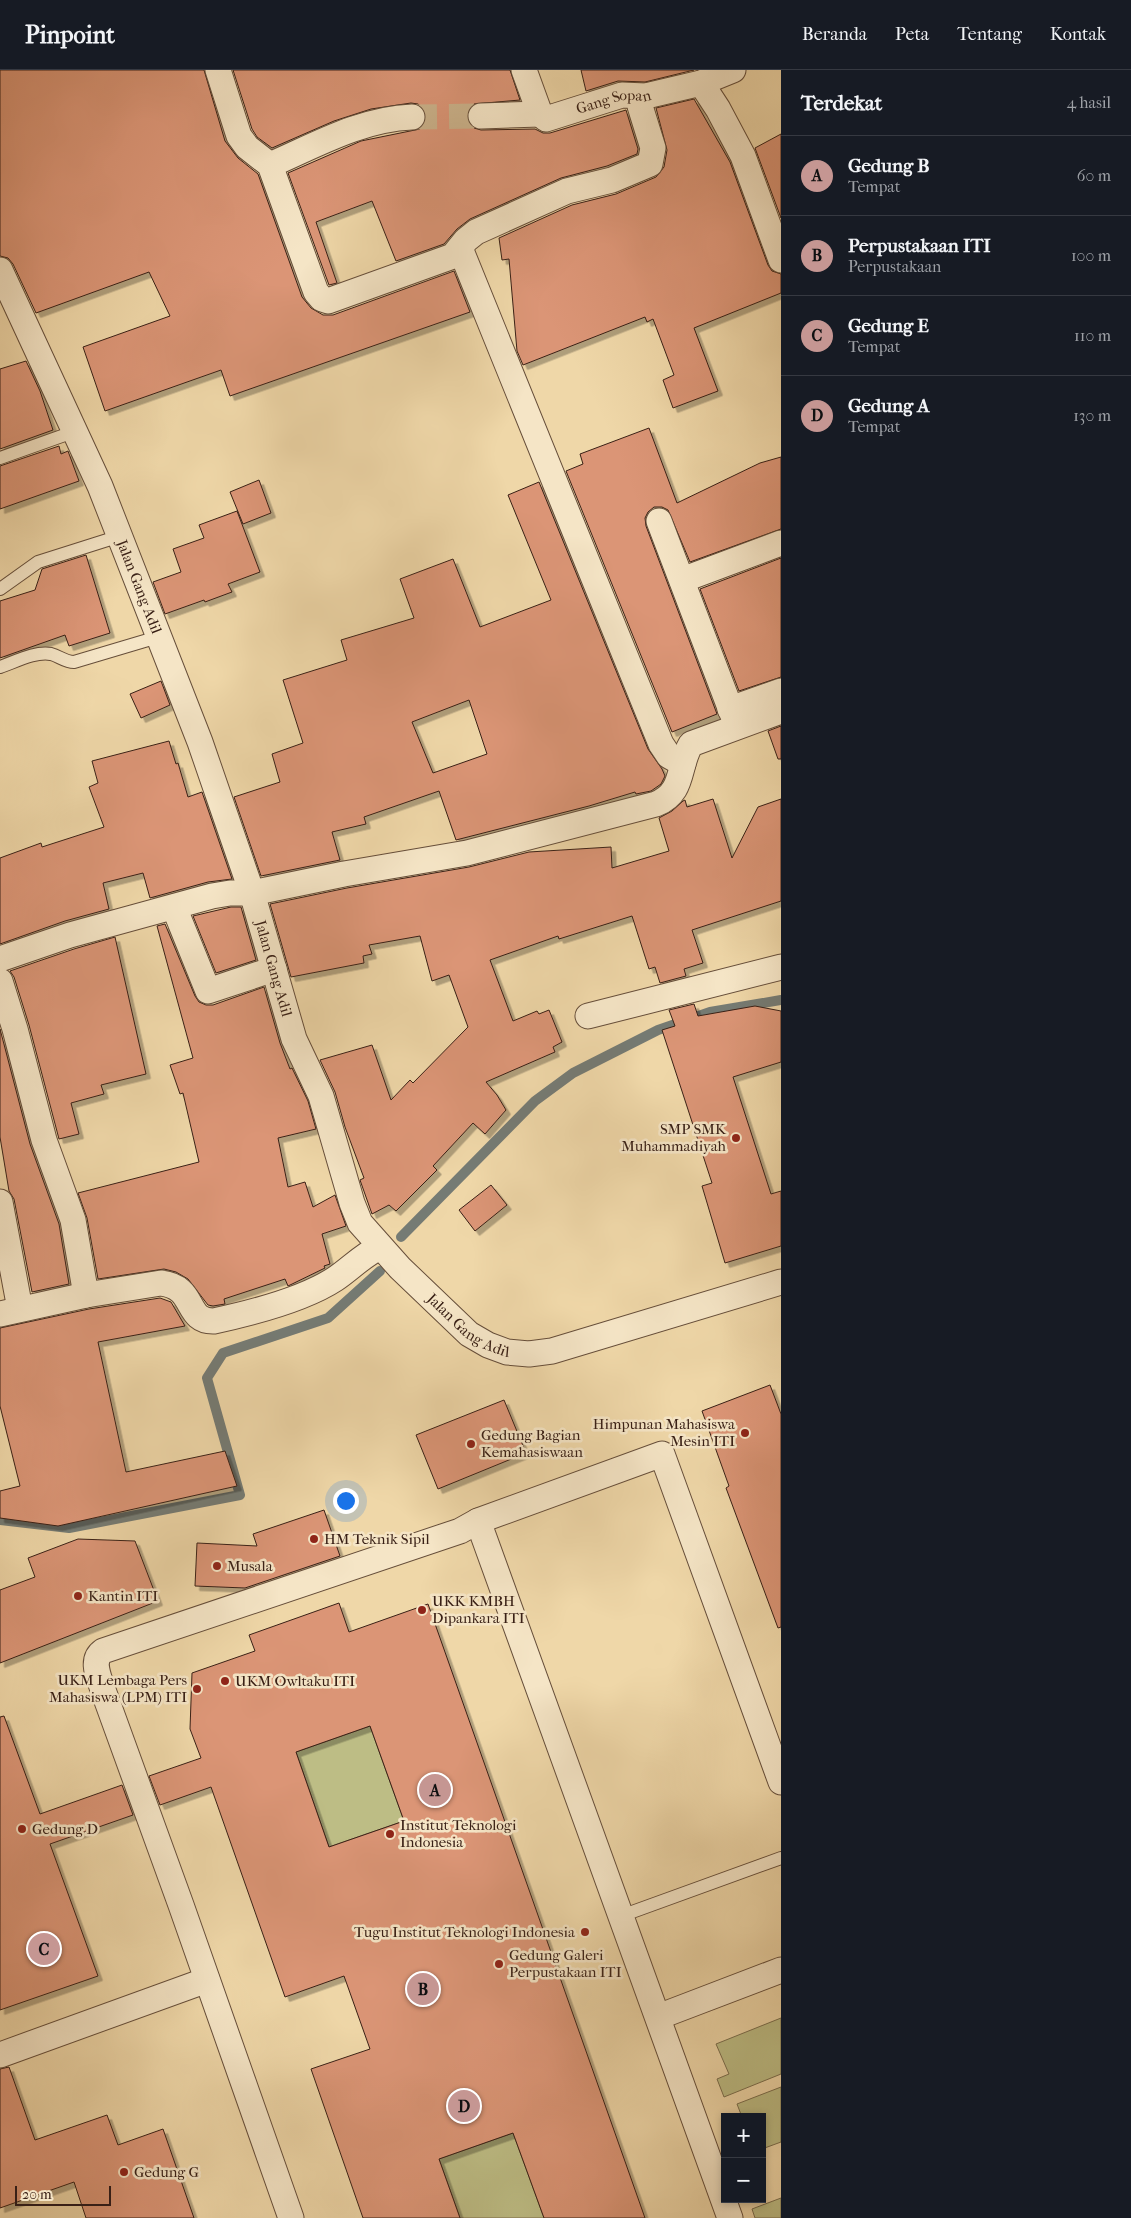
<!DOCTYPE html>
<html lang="id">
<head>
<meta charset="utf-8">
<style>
	:root { --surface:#171b24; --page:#20242c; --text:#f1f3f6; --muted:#9ea1a6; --line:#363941; --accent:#c59692 }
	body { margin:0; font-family:"IM FELL French Canon",serif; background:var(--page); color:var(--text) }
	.controls { position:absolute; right:15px; bottom:15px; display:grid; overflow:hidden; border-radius:0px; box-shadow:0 2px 8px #0003 }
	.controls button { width:45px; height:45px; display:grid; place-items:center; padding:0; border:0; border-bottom:1px solid var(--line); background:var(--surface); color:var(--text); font:25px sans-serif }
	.scale { position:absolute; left:15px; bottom:12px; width:96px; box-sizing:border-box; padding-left:5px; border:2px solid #392016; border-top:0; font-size:14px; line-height:18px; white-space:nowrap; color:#392016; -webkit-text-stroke:4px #f5e5c6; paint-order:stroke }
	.you { position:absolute; left:345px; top:1430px; width:18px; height:18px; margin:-12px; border:4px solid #fff; border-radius:50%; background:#1a73e8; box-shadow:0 0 0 8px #1a73e833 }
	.badge { display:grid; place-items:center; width:32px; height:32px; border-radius:50%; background:var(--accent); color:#111; font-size:16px; font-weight:700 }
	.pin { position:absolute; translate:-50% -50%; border:2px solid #fff; box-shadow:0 1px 5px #0006 }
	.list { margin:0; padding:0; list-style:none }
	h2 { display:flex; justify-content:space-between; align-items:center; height:65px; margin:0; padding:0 20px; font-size:21px }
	h2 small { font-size:16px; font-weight:400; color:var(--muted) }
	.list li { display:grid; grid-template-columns:32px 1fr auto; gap:15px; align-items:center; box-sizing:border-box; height:80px; padding:0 20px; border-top:1px solid var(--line) }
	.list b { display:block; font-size:19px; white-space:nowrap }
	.list p { margin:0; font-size:16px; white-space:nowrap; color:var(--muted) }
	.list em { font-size:16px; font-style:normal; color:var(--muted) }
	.map { position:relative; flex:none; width:781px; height:2148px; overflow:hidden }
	header { display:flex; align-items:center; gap:30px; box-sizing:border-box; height:70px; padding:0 25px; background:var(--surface); border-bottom:1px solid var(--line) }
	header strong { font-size:24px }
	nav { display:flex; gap:28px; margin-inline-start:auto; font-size:18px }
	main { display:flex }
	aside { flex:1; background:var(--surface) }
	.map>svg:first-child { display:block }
	.green { fill:#bdbd85; stroke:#7b6e4e }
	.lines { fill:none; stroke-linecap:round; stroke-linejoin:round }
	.stream { stroke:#757b74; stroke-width:10 }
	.building { fill:#db9576; stroke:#392016; fill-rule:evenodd; filter:url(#shadow) }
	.street-tunnel { stroke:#cbb28b; stroke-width:25; stroke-dasharray:25 12; stroke-linecap:butt }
	.lane-casing { stroke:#664e3a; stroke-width:14 }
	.street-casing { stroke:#664e3a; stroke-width:27 }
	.lane { stroke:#f5e5c6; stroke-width:12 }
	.street { stroke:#f5e5c6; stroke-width:25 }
	.poi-dot { fill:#8f2418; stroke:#f5e5c6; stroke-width:2 }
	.labels { text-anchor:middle; stroke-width:5; stroke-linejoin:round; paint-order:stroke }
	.street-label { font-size:15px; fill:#392016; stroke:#f5e5c6 }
	.poi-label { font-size:15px; fill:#392016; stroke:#f5e5c6; text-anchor:start }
</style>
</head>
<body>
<header>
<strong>Pinpoint</strong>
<nav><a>Beranda</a><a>Peta</a><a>Tentang</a><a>Kontak</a></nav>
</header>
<main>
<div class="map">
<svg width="781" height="2148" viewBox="0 0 781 2148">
	<defs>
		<filter id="shadow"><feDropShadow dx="4.5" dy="4.5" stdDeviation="0" flood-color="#0004"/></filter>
	</defs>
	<rect width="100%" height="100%" fill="#efd7a8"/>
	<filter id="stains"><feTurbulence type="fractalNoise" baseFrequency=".004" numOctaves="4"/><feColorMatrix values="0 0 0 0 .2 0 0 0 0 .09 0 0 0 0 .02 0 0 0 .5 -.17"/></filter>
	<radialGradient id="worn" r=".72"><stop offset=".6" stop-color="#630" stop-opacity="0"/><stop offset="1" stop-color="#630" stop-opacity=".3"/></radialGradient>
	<!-- green -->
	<path class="green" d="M370,1656L404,1751L329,1777L296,1682Z
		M781,1948V2004L724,2027L717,2009L729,2004L716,1974Z
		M781,2017V2072L762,2079V2047H742L737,2034Z
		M513,2063L544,2148H460L439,2089Z
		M781,2128V2148H755L752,2139Z"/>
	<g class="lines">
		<!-- stream -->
		<path class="stream" d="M401,1167L535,1031L573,1003L658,960L710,942L781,930
			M0,1450L69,1458L240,1425L207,1308L223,1283L328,1248L380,1201"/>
	</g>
	<!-- building -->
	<path class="building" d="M0,0H204L225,71L238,88L258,104L302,227L311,238L323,245H333L454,201L470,242L230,326L221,300L105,341L83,277L170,246L149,202L36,243L13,194L8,188L0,186Z
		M233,0H510L520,30L474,34L469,39L467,46L469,53L474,58L481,60L535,59L543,63H550L626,40L638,79L637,84L607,96L561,108L470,149L457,159L444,174L396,191L372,131L316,152L337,213L329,215L288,103L361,71L420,59L425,52L426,45L424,39L418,34L411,33L371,39L334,51L272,78L257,67L252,59Z
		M581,0H694L645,12L618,11L586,21Z
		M694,29L730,92L768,195L772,201L781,204V223L694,258L718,321L673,338L663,310L674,305L653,249L647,252L645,247L523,295L517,281L509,189L502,190L499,168L572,135L616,124L656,107L664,97L667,80L656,38Z
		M781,64V148L755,78Z
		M26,291L40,321L53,360L0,379V299Z
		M649,358L677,433L760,393L781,387V459L690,492L668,440L662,437H654L648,442L645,448L646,456L717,644L672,662L566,401L583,394L580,384Z
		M59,376L61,384L68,381L79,411L0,439V396Z
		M259,410L271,443L243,454L230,422Z
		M539,412L648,679L662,699L665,706L661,714L651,721L636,724L635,722L589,736L456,770L439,721L364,747L366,754L332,762L340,790L261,806L234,727L280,712L272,684L303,673L283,610L347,590L341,570L414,548L400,509L453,489L480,557L551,530L508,425ZM469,630L487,684L433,703L412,652Z
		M237,441L260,502L228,514L232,522L205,532L204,530L165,544L153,512L181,502L173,479L204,468L199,455Z
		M86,485L110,563L69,576L65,565L0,588V531L35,520L42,499Z
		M781,488V607L739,621L700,519Z
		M161,611L170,635L141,648L130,624Z
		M781,656V689H778L768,661Z
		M169,671L176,694L178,693L188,727L202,722L232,809L208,812L150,828L143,803L103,813L109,839L65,851L0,874V788L41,773L42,777L104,757L89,717L98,713L92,691Z
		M713,729L732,788L758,737L781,729V831L692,860L703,893L684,899L686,906L660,913L655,897L649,899L632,846L559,869L558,866L490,890L513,951L537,941L539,944L549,940L562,972L553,977L555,982L486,1012L497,1025L506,1040L485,1064L473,1053L433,1096L437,1100L396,1141L389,1135L372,1144L360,1110L364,1108L345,1057L335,1022L320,990L372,975L391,1030L410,1010L413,1013L468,957L449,905L432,911L420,866L369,875L372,884L363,886L364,893L291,907L270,834L347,818L469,797L529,782L611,777L612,798L669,781L659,748L672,741L683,731L685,730L687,737Z
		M231,837H241L256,890L216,903L193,846Z
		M165,854L195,926L199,932L206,935H213L264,917L280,973L290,999L292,998L308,1031L316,1059L278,1068L288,1117L305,1112L313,1137L335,1125L346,1156L322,1164L330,1194L324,1196L325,1198L288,1216L285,1209L224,1229L225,1234L213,1236L208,1235L188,1209L176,1202L164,1199L98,1209L87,1148L78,1123L199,1092L183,1023L180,1024L170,995L193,988L157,856Z
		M115,867L146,1004L101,1015L104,1024L71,1033L79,1064L59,1069L29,955L14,907L10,901L74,879Z
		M694,934L698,946L755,936L781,941V992L733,1007L771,1124L781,1121V1176L725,1193L702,1116L712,1113L662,960L675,956L669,940Z
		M0,959L30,1074L59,1154L69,1214L32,1222L14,1129L9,1121L0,1067Z
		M491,1115L507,1135L475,1161L459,1140Z
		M160,1228L171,1232L185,1256L98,1272L126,1402L225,1381L237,1416L58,1456L0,1448V1421L20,1416L0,1336V1258L89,1239Z
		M770,1315L781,1344V1557L778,1558L726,1418L729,1416L702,1341Z
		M504,1330L526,1383L438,1419L416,1365Z
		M324,1440L340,1486L245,1518L195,1516L197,1473L257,1476L253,1464Z
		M78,1469L135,1471L158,1531L0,1593V1520L35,1507L28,1488Z
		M339,1533L349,1562L428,1534L645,2148H544L513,2063L439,2089L460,2148H363L311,1999L370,1979L344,1906L285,1927L211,1717L160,1735L149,1706L201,1688L190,1659L192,1603L255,1581L249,1565ZM370,1656L404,1751L329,1777L296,1682Z
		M4,1646L40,1744L122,1715L133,1745L50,1774L98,1906L0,1940V1647Z
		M9,1997L35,2070L107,2045L118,2075L163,2059L194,2148H86L74,2112L0,2138V1999Z"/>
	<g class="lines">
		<!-- street-tunnel -->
		<path class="street-tunnel" d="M412,47L481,46"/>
		<defs>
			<path id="lane" d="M0,388L76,361
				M0,519L38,492L120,466
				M0,597C15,592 35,581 51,584C59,586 65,592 74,592L158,567
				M621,1846L781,1788"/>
			<g id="street">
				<path d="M218,0L239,66L247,77L270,95L316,222L322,229L328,231L453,186L466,170L476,162L567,121L612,110L650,94L653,78L640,36L642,29L646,26"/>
				<path id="s1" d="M524,0L540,44L546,49L622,25L646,26L701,13L733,0"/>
				<path d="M701,13L718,39L743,86L781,190"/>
				<path d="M481,46L540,44"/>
				<path d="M270,95C316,75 361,49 412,47"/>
				<path d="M460,178L661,674L669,686L683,694"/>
				<path id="s2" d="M0,200L100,416L200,672L252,823L294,969L321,1026L352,1133L360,1153L400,1198L469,1264L488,1275L507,1282L529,1284L552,1281L781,1212"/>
				<path d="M659,451L737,656"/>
				<path d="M682,510L781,473"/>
				<path d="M730,639L781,621"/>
				<path d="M174,837L208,921L274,899"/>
				<path d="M0,889L70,865L212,826L230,823H252L344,804L467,783L656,734C685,722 677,697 691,674L781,641"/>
				<path d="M0,911L15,959L44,1070L73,1150L86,1225"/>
				<path d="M588,946L781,897"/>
				<path d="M0,1132L20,1239"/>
				<path d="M0,1244L86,1225L161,1213C197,1217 184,1252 214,1251C251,1243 303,1230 335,1209C350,1199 363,1185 380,1177"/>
				<path d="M658,1947L781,1900"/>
				<path d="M0,1985L207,1910"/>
				<path d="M291,2148L181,1835L103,1620C99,1607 90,1590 103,1581L460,1461L478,1451"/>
				<path d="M730,2148L478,1451L662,1384L781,1712"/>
			</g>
		</defs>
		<!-- lane casing -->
		<use href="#lane" class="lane-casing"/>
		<!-- street casing -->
		<use href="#street" class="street-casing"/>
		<!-- lane -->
		<use href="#lane" class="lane"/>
		<!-- street -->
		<use href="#street" class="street"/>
	</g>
	<!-- markers -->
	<g class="poi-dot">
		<circle cx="736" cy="1068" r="5"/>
		<circle cx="745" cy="1363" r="5"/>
		<circle cx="471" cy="1374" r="5"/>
		<circle cx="314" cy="1469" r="5"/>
		<circle cx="217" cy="1496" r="5"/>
		<circle cx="78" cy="1526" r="5"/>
		<circle cx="422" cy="1540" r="5"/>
		<circle cx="225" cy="1611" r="5"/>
		<circle cx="197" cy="1619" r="5"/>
		<circle cx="22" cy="1759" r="5"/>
		<circle cx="390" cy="1764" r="5"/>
		<circle cx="585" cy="1862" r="5"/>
		<circle cx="499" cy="1894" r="5"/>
		<circle cx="124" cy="2102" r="5"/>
	</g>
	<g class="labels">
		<!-- street labels -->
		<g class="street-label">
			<text dy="5" stroke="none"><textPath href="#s1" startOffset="125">Gang Sopan</textPath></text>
			<text dy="5" stroke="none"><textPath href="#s2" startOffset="346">Jalan Gang Adil</textPath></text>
			<text dy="5" stroke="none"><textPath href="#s2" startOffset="751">Jalan Gang Adil</textPath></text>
			<text dy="5" stroke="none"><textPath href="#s2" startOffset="1171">Jalan Gang Adil</textPath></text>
		</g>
		<!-- poi labels -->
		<g class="poi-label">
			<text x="726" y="1064" text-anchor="end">SMP SMK<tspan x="726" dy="17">Muhammadiyah</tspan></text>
			<text x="735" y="1359" text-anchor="end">Himpunan Mahasiswa<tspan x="735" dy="17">Mesin ITI</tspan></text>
			<text x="481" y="1370">Gedung Bagian<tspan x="481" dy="17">Kemahasiswaan</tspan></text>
			<text x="324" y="1474">HM Teknik Sipil</text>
			<text x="227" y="1501">Musala</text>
			<text x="88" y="1531">Kantin ITI</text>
			<text x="432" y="1536">UKK KMBH<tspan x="432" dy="17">Dipankara ITI</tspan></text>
			<text x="187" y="1615" text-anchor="end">UKM Lembaga Pers<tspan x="187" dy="17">Mahasiswa (LPM) ITI</tspan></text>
			<text x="235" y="1616">UKM Owltaku ITI</text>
			<text x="400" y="1760">Institut Teknologi<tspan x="400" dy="17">Indonesia</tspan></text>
			<text x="32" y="1764">Gedung D</text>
			<text x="575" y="1867" text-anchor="end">Tugu Institut Teknologi Indonesia</text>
			<text x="509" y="1890">Gedung Galeri<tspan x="509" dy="17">Perpustakaan ITI</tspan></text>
			<text x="134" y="2107">Gedung G</text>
		</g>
	</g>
	<rect width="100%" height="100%" filter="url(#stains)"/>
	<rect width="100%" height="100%" fill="url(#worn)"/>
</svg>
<div class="controls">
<button>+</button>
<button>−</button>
</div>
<div class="scale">20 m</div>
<div class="you"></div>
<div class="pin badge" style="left:435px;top:1720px">A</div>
<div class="pin badge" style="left:423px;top:1919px">B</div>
<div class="pin badge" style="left:44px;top:1879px">C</div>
<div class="pin badge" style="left:464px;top:2036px">D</div>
</div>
<aside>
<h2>Terdekat<small>4 hasil</small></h2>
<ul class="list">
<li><span class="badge">A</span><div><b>Gedung B</b><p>Tempat</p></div><em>60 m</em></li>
<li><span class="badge">B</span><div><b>Perpustakaan ITI</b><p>Perpustakaan</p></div><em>100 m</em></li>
<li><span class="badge">C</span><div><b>Gedung E</b><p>Tempat</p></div><em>110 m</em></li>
<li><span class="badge">D</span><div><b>Gedung A</b><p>Tempat</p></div><em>130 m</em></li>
</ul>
</aside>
</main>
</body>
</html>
